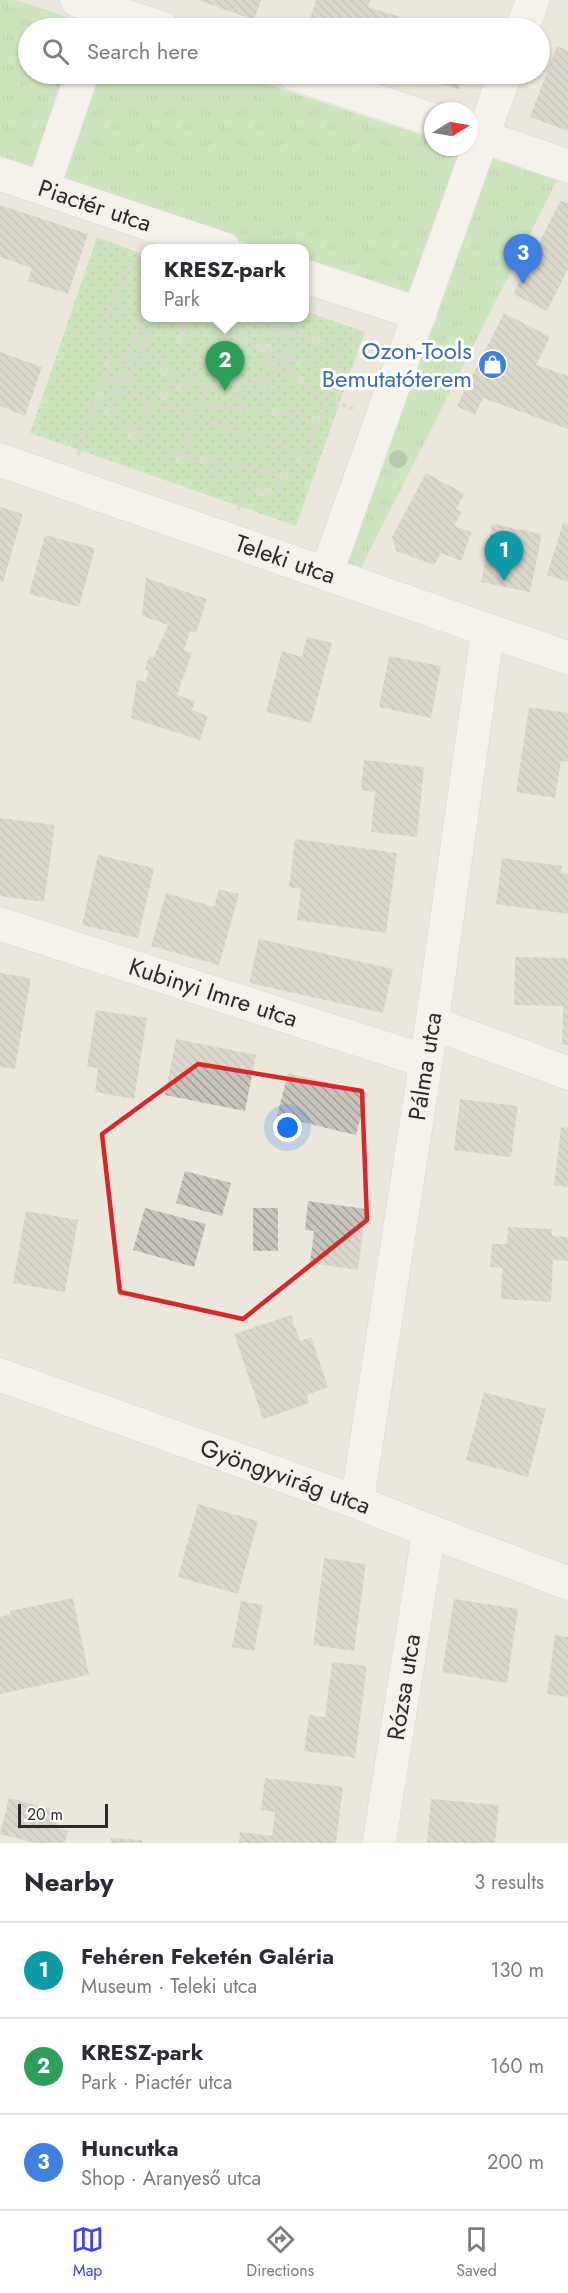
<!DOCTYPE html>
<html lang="en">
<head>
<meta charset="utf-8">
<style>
	:root { --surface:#fff; --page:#f2f2f3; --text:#2b2b33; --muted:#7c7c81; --line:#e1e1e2; --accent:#3e43f7 }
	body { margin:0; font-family:Jost,sans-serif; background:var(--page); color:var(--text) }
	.compass { position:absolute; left:424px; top:102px; width:54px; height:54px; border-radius:50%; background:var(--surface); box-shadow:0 2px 4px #0004; rotate:79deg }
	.scale { position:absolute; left:18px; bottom:15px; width:90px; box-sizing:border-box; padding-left:6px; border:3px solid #2a2a2a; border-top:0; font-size:16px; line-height:21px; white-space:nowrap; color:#2a2a2a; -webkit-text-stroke:4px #fff; paint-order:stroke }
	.you { position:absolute; left:288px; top:1128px; width:21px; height:21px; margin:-15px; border:4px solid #fff; border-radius:50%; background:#1a73e8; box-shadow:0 0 0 9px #1a73e833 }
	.badge { display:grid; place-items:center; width:39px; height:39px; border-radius:50%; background:var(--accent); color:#fff; font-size:20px; font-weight:700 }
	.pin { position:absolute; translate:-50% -50px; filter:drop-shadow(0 2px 3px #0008) }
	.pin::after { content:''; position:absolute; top:32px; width:21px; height:18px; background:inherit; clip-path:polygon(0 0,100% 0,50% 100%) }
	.popup { position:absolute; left:141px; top:244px; width:168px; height:78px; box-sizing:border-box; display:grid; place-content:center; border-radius:12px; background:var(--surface); filter:drop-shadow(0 2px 4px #0005); font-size:20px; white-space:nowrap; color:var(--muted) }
	.popup b { font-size:22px; color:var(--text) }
	.popup::after { content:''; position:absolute; left:50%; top:100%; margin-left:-12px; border:12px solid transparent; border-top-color:var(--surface) }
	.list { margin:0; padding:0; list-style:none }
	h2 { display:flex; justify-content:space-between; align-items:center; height:78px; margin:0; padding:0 24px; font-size:26px }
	h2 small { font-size:20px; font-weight:400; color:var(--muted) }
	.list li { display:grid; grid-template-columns:39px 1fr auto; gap:18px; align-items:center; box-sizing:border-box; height:96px; padding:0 24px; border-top:2px solid var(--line) }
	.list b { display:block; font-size:22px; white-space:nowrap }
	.list p { margin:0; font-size:20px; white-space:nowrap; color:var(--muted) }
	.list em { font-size:20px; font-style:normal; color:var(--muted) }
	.icon { flex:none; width:33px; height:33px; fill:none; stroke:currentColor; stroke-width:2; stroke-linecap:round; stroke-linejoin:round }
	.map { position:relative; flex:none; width:568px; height:1843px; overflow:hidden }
	.search { position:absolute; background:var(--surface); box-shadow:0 2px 4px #0004; left:18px; right:18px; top:18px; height:66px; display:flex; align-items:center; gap:15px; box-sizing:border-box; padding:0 21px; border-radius:33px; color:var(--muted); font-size:22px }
	.sheet { height:366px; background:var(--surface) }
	nav { display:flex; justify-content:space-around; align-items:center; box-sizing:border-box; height:84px; border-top:2px solid var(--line); background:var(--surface); font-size:16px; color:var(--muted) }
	nav a { display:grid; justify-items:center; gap:3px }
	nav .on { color:var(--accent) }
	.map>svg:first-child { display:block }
	.grass { fill:url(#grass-tufts) }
	.park { fill:url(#park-dots) }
	.building { fill:url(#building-back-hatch) }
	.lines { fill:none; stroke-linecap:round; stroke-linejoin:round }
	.minor-casing { stroke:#d1d2e2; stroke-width:35 }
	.path { stroke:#c8c8c8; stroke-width:4; stroke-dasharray:4.5 3; stroke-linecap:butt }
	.minor { stroke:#fff; stroke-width:33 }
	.tree { fill:#7ba072 }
	.marked { fill:none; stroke:#d62828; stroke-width:4.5; stroke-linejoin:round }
	.labels { text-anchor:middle; stroke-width:6; stroke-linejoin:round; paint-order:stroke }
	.street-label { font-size:24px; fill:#2a2a2a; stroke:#fff }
	.shop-label { font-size:24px; fill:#366cbe; stroke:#fff; text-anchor:end }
</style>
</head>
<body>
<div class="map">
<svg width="568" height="1843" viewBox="0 0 568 1843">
	<defs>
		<pattern id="grass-tufts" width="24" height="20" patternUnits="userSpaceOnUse" patternTransform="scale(1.5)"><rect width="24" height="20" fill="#a6e299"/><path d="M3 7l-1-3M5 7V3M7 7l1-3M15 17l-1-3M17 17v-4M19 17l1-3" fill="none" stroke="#8fc284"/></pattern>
		<pattern id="park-dots" width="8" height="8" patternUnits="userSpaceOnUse" patternTransform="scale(1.5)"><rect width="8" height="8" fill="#a6e299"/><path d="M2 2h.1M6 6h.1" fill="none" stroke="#8fc284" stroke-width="1.8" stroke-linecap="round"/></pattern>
		<pattern id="building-back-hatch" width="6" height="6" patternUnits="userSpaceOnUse" patternTransform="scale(1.5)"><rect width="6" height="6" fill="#c7c4bb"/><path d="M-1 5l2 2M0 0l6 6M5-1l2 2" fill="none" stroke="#a29f98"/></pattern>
	</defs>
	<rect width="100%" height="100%" fill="#ece7dc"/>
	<!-- grass -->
	<path class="grass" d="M0,0H16L100,28H28V74H236L433,139V147H458L557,180L360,570L347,566L434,308L305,264L304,249L260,248L0,160Z"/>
	<!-- park -->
	<path class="park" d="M97,237L145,255L146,318H304L305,311L365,332L296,526L30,433Z"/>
	<!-- building -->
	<path class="building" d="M198,0H261L254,20Z
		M316,0H370L368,7L401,17L398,28H307Z
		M419,21L442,28H417Z
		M557,46L568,51V131L530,117Z
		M409,74H463L459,89Z
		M560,201L568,203V269L547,311L513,294Z
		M0,205L88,234L68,294L28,281L32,268L0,257Z
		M504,313L550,337L536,365L568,376V429L483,398L475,415L457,406Z
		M0,352L42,367L25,416L0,406Z
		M426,473L465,494L456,509L462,512L454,526L472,532L461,561L441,553L434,565L396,551L392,537Z
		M0,507L23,514L3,582L0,581Z
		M563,523L568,524V582L547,575Z
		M492,524L542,534L530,592L481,582Z
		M45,535L95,548L79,607L29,594Z
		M146,578L207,599L196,633L190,631L184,650L192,653L177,695L195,701L192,710L208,716L200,740L131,718L137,680L145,682L149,671L145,669L149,656L153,658L168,625L142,616Z
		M307,637L332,643L311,723L266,712L282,651L302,657Z
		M389,656L441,666L431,718L379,707Z
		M529,707L568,713V762L561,761L555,798L516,792Z
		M364,760L424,767L417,837L371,832L375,792L361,790Z
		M0,818L55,825L44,902L0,896Z
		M295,839L397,853L386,933L297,920L301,889L289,887Z
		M98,855L154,868L138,938L82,925Z
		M502,858L562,866L561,873L568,874V914L496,904Z
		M219,889L239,894L219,965L151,946L166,893L214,907Z
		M259,939L393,969L383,1013L249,983Z
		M515,957L568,958V1045H562L563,1006L514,1005Z
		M0,973L31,978L15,1069L0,1067Z
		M96,1010L147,1018L134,1099L95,1092L98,1068L87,1067Z
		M176,1039L256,1055L245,1111L165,1095Z
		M288,1073L367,1092L356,1135L277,1116Z
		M460,1099L518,1106L511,1157L454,1150Z
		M561,1127L568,1128V1187L554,1185Z
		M185,1171L231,1183L222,1216L176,1203Z
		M308,1201L366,1209L358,1270L310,1263L314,1231L305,1230Z
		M145,1208L206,1224L194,1267L133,1250Z
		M253,1208H278V1251H253Z
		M26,1211L78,1220L65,1292L13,1283Z
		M508,1227L552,1229V1236L568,1237V1261L553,1260L551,1302L501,1299L502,1268L490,1267L492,1244H507Z
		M291,1315L300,1341L311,1337L328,1387L307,1395L309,1403L263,1419L234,1334Z
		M484,1392L546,1409L528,1477L466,1460Z
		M198,1504L258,1521L238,1594L178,1577Z
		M324,1558L366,1564L354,1651L313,1645Z
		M73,1598L89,1675L0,1694V1617L11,1614L10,1611Z
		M454,1599L518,1609L507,1683L442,1672Z
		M241,1601L263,1605L254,1651L232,1647Z
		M555,1635L568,1637V1697L547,1694Z
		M332,1662L367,1666L355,1758L304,1751L309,1715L325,1717Z
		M265,1778L343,1787L336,1843H239L240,1832L272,1836L275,1812L261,1810Z
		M9,1798L59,1811L56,1828L68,1831L65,1843H36L0,1834Z
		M431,1799L499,1805L495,1843H427Z
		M111,1838L142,1840V1843H111Z"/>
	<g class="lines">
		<defs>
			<g id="minor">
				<path d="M77,0L162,28"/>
				<path d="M522,28L533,0"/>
				<path d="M295,74L433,120"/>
				<path d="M469,132L568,166"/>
				<path id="s1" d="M0,174L224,249"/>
				<path d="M43,188L82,74"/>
				<path d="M304,276L420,314"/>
				<path id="s2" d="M0,460L568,658"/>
				<path d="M326,574L505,74"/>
				<path id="s3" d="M0,924L425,1061"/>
				<path d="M432,1023L568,1073"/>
				<path id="s4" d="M0,1375L357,1502L429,1531L568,1583"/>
				<path id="s5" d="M357,1502L432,1023L488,630"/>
				<path id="s6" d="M379,1843L429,1531"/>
			</g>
		</defs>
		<!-- minor casing -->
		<use href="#minor" class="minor-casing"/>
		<!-- path -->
		<path class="path" d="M146,307L111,405L113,414L123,425L149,441L173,453L188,458L289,476C303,474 305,465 304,453L310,447L342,351L248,318
			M179,318L183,326V343L203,363
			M280,318L265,360L286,368L316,395L354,409
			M228,335L336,374
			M134,339L160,356L176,388
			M196 374a13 13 0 1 1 26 0a13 13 0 1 1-26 0Z
			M214,363L222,343L228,335L227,329L231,318
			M286,368L304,318
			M106,376L128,383L154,318
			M220,380L269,382L287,330
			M235,381L243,410
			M269,382V387L317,428
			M116,391L294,452L304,453
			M201,405L303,416
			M138,434L149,402L197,377
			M78,455L110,363L104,330L118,288L142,253
			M183,456L207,387
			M238,510L244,488L279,495L278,474"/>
		<!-- minor -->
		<use href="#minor" class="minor"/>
	</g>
	<!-- trees -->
	<circle class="tree" cx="398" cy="459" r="9"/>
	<!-- marked area -->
	<path d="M0 0H568V1843H0ZM198,1064L362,1091L367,1220L243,1319L120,1292L102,1134Z" fill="#ece7dc" fill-opacity=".55" fill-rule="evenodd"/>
	<path class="marked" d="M198,1064L362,1091L367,1220L243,1319L120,1292L102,1134Z"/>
	<!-- icons -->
	<defs>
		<symbol id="shop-disc" viewBox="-11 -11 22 22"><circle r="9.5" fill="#3f7fe0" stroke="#fff"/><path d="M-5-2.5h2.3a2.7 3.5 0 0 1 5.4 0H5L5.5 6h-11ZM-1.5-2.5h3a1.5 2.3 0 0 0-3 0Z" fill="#fff"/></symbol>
	</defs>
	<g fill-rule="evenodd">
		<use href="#shop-disc" x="476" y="348" width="33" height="33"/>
	</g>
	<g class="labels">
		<!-- street labels -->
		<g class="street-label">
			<text dy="8" stroke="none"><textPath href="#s1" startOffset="100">Piactér utca</textPath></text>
			<text dy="8" stroke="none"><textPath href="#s2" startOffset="302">Teleki utca</textPath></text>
			<text dy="8" stroke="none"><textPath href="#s3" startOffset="224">Kubinyi Imre utca</textPath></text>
			<text dy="8" stroke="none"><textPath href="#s5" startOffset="441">Pálma utca</textPath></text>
			<text dy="8" stroke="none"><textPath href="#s4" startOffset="303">Gyöngyvirág utca</textPath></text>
			<text dy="8" stroke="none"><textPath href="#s6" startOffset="158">Rózsa utca</textPath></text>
		</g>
		<!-- shop labels -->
		<g class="shop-label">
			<text x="472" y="359">Ozon-Tools<tspan x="472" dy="28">Bemutatóterem</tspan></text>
		</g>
	</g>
</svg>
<svg class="compass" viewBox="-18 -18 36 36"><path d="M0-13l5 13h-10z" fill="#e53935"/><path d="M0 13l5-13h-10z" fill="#7c7c81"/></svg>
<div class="scale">20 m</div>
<div class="you"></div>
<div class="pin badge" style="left:504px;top:581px;background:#0f9aa8">1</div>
<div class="pin badge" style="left:225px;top:391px;background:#2e9e5b">2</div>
<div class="popup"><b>KRESZ-park</b>Park</div>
<div class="pin badge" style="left:523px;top:284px;background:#3f7fe0">3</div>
<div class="search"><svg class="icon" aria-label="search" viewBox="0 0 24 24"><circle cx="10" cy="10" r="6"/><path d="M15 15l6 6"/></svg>Search here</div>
</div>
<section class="sheet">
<h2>Nearby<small>3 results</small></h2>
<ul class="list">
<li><span class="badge" style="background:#0f9aa8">1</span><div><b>Fehéren Feketén Galéria</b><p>Museum · Teleki utca</p></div><em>130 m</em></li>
<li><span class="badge" style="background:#2e9e5b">2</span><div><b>KRESZ-park</b><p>Park · Piactér utca</p></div><em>160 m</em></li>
<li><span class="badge" style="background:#3f7fe0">3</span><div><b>Huncutka</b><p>Shop · Aranyeső utca</p></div><em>200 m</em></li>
</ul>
</section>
<nav>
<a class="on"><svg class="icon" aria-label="map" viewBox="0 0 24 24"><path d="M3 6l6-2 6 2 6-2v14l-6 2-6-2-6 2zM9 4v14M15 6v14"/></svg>Map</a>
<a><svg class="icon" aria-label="directions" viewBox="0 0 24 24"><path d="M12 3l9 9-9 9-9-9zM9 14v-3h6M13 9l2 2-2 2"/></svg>Directions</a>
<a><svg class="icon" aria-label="saved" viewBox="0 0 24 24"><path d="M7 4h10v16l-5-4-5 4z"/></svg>Saved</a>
</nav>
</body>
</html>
